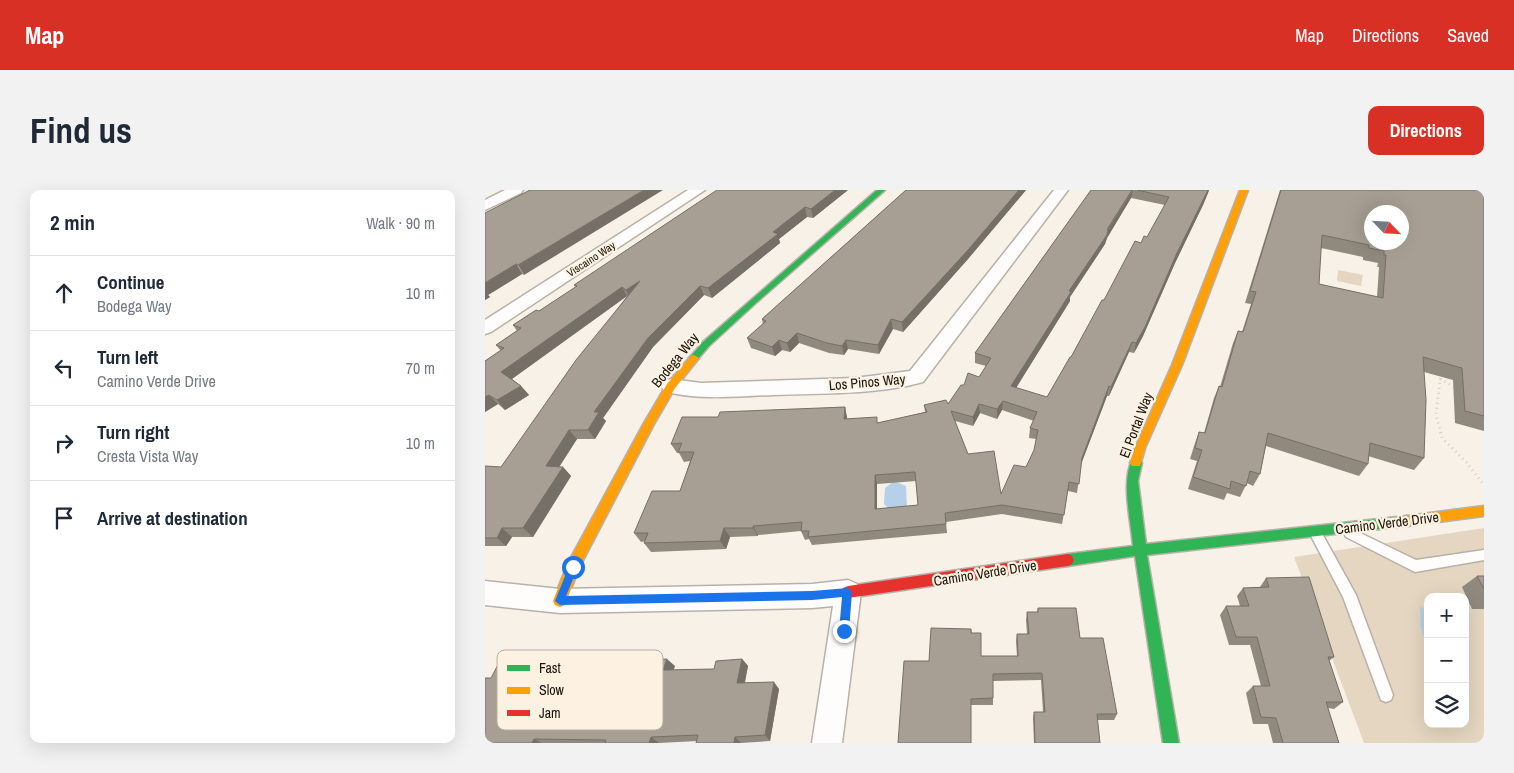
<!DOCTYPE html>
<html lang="en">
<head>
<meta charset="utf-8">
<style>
	:root { --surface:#fff; --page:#f2f2f3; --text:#1f2937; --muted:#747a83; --line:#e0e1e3; --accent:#d93025 }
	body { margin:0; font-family:"Archivo Narrow",sans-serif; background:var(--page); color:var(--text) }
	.controls { position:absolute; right:15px; bottom:15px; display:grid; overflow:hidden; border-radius:10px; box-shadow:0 5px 20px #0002 }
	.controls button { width:45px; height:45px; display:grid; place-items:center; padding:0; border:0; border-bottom:1px solid var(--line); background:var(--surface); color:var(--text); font:25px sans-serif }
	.compass { position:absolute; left:879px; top:15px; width:45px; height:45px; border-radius:50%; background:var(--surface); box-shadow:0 5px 20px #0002; rotate:115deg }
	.stop { position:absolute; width:15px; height:15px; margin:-11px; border:4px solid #1a73e8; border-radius:50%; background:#fff }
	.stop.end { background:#1a73e8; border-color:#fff; box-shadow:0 1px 5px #0008 }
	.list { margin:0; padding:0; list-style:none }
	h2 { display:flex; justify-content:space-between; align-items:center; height:65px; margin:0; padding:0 20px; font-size:21px }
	h2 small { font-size:16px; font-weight:400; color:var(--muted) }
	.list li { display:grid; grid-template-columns:32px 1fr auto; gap:15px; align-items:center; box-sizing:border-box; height:75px; padding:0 20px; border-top:1px solid var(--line) }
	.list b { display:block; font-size:19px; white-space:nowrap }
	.list p { margin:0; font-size:16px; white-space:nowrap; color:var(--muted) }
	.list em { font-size:16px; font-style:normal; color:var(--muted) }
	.icon { flex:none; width:28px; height:28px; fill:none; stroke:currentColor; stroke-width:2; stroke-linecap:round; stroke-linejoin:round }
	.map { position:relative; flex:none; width:999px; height:553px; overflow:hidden; border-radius:10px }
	header { display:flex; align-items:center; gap:30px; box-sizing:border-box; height:70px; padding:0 25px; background:var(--accent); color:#fff }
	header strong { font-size:24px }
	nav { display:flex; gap:28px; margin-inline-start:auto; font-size:18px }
	.intro { display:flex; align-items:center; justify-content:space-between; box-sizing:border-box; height:120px; padding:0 30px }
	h1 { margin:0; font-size:35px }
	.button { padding:12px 22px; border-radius:10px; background:var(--accent); color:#fff; font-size:18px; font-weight:700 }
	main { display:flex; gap:30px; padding:0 30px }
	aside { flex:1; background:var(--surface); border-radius:10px; box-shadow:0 5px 20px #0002 }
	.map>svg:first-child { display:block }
	.green { fill:#e4d6c0; fill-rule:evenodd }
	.water { fill:#b7d0e9 }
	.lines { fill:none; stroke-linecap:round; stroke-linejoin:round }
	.lane-casing { stroke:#b7b1a9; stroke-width:3 }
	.street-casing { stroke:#b7b1a9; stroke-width:3 }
	.fast-casing { stroke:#b7b1a9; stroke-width:3 }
	.slow-casing { stroke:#b7b1a9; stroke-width:3 }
	.jam-casing { stroke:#b7b1a9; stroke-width:3 }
	.path { stroke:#d2d0cd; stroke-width:3; stroke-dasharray:1 4; stroke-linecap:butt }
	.lane { fill:#fefdfc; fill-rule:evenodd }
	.street { fill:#fefdfc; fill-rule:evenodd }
	.fast { fill:#30b455; fill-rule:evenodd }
	.slow { fill:#ff9f0a; fill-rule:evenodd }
	.jam { fill:#e5322d; fill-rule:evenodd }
	.wall { fill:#90897e; fill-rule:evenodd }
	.shaded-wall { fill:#756f67 }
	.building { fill:#a79f93; stroke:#756f67; fill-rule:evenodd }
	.route { fill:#1a73e8 }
	.labels { text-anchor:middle; stroke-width:4.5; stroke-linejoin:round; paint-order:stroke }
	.far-street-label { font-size:11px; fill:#19130a; stroke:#fdf2e2 }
	.street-label { font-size:14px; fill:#19130a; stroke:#fdf2e2 }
	.key { fill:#fdf2e2; stroke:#b9afa1; stroke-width:1 }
	.key-label { font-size:14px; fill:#19130a }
</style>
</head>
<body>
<header>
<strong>Map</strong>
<nav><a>Map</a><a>Directions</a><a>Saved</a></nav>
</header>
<div class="intro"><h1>Find us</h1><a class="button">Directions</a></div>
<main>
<aside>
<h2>2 min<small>Walk · 90 m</small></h2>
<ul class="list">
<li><svg class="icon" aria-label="ahead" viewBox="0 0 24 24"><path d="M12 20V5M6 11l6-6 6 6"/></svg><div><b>Continue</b><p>Bodega Way</p></div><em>10 m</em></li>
<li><svg class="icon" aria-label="left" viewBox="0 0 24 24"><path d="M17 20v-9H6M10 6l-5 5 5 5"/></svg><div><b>Turn left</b><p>Camino Verde Drive</p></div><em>70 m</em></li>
<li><svg class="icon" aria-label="right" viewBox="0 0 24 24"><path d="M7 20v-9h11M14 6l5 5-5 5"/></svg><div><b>Turn right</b><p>Cresta Vista Way</p></div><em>10 m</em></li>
<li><svg class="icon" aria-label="arrive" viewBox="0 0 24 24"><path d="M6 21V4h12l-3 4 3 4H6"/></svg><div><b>Arrive at destination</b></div></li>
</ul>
</aside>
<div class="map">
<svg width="999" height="553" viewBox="0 0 999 553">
	<rect width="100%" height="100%" fill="#f7f1e8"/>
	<!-- green -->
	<path class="green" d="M853,80L878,85L876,96L852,91Z
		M999,338V553H879L809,367ZM943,407H980V534H943Z"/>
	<!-- water -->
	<path class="water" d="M409,291L421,296L422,317L405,320L399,314L400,298Z
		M935,417L943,419V457L936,439Z"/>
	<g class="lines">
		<defs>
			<path id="lane" d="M830,337L834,338L871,405L908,505L906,510L901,512L896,510L858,407L824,342L826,338Z
				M865,338L931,370L999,360V370L930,382L861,347L859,343L861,339Z"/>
			<path id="street" d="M20,0H38L36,3L0,20V10Z
				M203,0H220L6,142L0,144V130Z
				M569,0H583L438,192C392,205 337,203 289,205C253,206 214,211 179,201L176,196L179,191L186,189L216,193L370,188L425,181Z
				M363,390L372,394L376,402L357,553H327L348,416L327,418L75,423L0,415V391L75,399L327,394Z"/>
			<path id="fast" d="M392,0H400L272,112L224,156L212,170H206L204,168L206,166L218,152Z
				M651,269L655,270L657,273L653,291L661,354L922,326L926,327L928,331L926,335L922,336L662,365L694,553H678L650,366L583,376L579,374L577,370L579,366L583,364L648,356C646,331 636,293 647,270Z"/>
			<path id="slow" d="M755,0H763L697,175L660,258L655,276H647L645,273L650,258L687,175Z
				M209,165L214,168L190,198L169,234L94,378L80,415L75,417L70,415L68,411L83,373L159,233L182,194L206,166Z
				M999,316V326L922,336L918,335L916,331L918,327L922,326Z"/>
			<path id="jam" d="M583,364L587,366L589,370L587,374L583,376L363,408L358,406L356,402L358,398L363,396Z"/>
		</defs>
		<!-- lane casing -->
		<use href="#lane" class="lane-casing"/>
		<!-- street casing -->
		<use href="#street" class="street-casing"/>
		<!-- fast casing -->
		<use href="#fast" class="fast-casing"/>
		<!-- slow casing -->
		<use href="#slow" class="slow-casing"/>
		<!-- jam casing -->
		<use href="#jam" class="jam-casing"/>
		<!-- path -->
		<path class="path" d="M956,183L951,224L957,248L981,272L999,295
			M955,189L970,197"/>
		<!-- lane -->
		<use href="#lane" class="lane"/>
		<!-- street -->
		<use href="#street" class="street"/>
		<!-- fast -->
		<use href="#fast" class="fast"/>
		<!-- slow -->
		<use href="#slow" class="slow"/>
		<!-- jam -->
		<use href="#jam" class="jam"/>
	</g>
	<!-- wall -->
	<path class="wall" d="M363,0L328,28L322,27L294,49L295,53L227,108L219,105L168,157L118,228L121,231L110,249H92L74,277H78L86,286L48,347H27L21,356H0V276L16,277L142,106L27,189L36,196L44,205L20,220L13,214L0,222V171L16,161L11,155L32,141L28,135L54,121L91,97L89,95Z
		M421,0H541L483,69L418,142L408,139L394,164L363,159L359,165L344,163L314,153L305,162L297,160L290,166L266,158L262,148L278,134L277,129Z
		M606,0H724L718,15L690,73L658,146L649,163L644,162L624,206H622L596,274L592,303L583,301L577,334L517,324L461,332L462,343L327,355L324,349L320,350L316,341L273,345V346L245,347L241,359L166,362L159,353L160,351L156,352L149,343L195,301L205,271L199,272L194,263H192L186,254L233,227L360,217L362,229L394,233L440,222L439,215L463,214L479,195L494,187L501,176L490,173V163ZM646,8L680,15L662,47L656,53L619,110L586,167L562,207L531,198L585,111V107L620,54L622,48ZM517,220L549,231L545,238L544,248L551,249L549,260L541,277L516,304L483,264L470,231L488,236L495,223L512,229ZM431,291L433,315L392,319V294Z
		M795,0H999V241L970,233L968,190L939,182V268L929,280L883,266V274L874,286L781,256L775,284L768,296L762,293L755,307L742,303L739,310L703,299L712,271L705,269L710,253L714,242L719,243L729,208L734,196L735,197L748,153L753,141L757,142L766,114L760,113ZM836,58L878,67V70L893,73L892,77H894L892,107L834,94Z
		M0,23L39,85L37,84L3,105L5,107L0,110Z
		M992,386H999V419H987L977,397Z
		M781,388L849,467L844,471L858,512L849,519L843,518L854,553H788L783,534H768L761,503L768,496H776L765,455H744L735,425L741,416H755L752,406L758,398L775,397Z
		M553,418L595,448L632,524L629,530H612L615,553H549L548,528L549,522H558L556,490L508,491V515H486L444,471L486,439L487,443L496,466H532L531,451L532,444H542L541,430L542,422H552Z
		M143,467L146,470L190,476L188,480L229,479L257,469L263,476L260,493L294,499L285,551L256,553H211L212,551L174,553H0L6,488L70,468Z"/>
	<!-- shaded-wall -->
	<path class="shaded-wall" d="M159,0H178L39,85L33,75Z
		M350,0H363L328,28L326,19Z
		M534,0H541L483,69L418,142L417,132Z
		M648,0L646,8L622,48L620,54L585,107V111L526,206V196L584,101Z
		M723,0H724L723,3L718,15L690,73L658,146L649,163L651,153L692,63Z
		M320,17L322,27L294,49L295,53L227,108L223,98L288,42Z
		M31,74L37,84L3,105L5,107L0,110V93Z
		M155,91L146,110L141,100Z
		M215,96L219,105L168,157L118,228L121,231L110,249L103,240L109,222L163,148Z
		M137,97L142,106L24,191L16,182Z
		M406,129L408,139L394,164L393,155Z
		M312,143L314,153L305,162L302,153Z
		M294,150L297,160L290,166L287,157Z
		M361,150L363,159L359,165L357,156Z
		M647,152L644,162L624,206L626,197Z
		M36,196L44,205L20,220L12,210Z
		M624,196L622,206L595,277L597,268Z
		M4,205L13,214L0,222V207Z
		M518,211L517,220L512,229V219Z
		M494,214L495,223L488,236V227Z
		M360,217L362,227L361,238L359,229Z
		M84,240L92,249L69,285L61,276Z
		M78,277L86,286L48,347L38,338Z
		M390,285L392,294V328L390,319Z
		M268,336L273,345V346L268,338Z
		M17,338L27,347L21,356L12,348Z
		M239,338L245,347L241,359L235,351Z
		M182,469L190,476L186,487L178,480Z
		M257,469L263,476L258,499L252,493Z
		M289,492L294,499L285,551L280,545Z
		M166,547L174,553H164Z
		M250,547L256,553H249Z
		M49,549L57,553H47Z"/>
	<!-- building -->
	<path class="building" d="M45,0H159L33,75L31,74L0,93V23Z
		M232,0H350L326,19L320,17L288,42L293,44L223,98L215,96L163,148L109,222H114L103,240H84L61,276L78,277L38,338H17L12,348H0V276L16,277L91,170L155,91L141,100L137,97L16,182L36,196L12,210L4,205L0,207V171L19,158L11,155L36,138L28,135L51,120L54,121L92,96L89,95Z
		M421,0H534L483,60L417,132L406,129L393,155L361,150L357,156L342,153L312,143L302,153L294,150L287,157L262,148L281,131L277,129Z
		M606,0H647L623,38L622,45L584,101L586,102L526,196L562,207L585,167H586L617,110H619L650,51L656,53L659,46L662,47L684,7L652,0H723L692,63L660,137L651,153L647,152L626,197L624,196L597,268L594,294L584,292L579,325L517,315L460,323L461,334L323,347L324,341H316L317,332L268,336V338H239L235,351L159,353L163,343H149L167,301H195L209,262H193L197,253L186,254L197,227H233L235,222L360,217L359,229L392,227V233L442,222L439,215L461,210L463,214L476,195H479L483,183L494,187L506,168L490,163ZM518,211L552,222L545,238L553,240L549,260L541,277L529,275L516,304L509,261L483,264L466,221L488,227L494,214L512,219ZM430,282L433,315L390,319V285Z
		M796,0H999V226L980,221L977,178L938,167L941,210L939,268L885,253L883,274L783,243L775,284L765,281L761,296L746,291L745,299L708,287L717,260L710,258L714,242L720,243L734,196L737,197L753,141L758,142L771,102L765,101ZM886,22H916V52H886ZM837,45L884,55V58L899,61V65H901L898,108L834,94Z
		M992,386H999V399Z
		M824,387L849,467H843L858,512H841L854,553H798L791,528L776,527L768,496H785L772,447H751L741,416H764L758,398L784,397L781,388Z
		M553,418H591L595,448H618L632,524H612L615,553H550L549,522H560L557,483L508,484V508L486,509V553H413L419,471H444L446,438L486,439V443H496V466H533L532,444H544L542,422H553Z
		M71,465L143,467L142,470L182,469L178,480L229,479L231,471L257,469L252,493L289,492L280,545L250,547L249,553H211L213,545L166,547L164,553H120L121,550L49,549L47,553H0V488H6L17,467L70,468Z"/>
	<!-- route -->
	<path class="route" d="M88,373L93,377L81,406L327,401L363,398L367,402L364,441L359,445L354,441L357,407L327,410L75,415L70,411L85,374Z"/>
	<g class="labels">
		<!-- far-street labels -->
		<g class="far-street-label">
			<text transform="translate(106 69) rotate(-33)" y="4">Viscaino Way</text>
		</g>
		<!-- street labels -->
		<g class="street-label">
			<text transform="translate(190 170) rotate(-51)" y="5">Bodega Way</text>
			<text transform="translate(382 192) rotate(-5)" y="5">Los Pinos Way</text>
			<text transform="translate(651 235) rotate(-69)" y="5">El Portal Way</text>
			<text transform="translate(902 333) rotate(-7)" y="5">Camino Verde Drive</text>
			<text transform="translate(500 383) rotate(-9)" y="5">Camino Verde Drive</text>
		</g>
	</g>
	<!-- legend -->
	<rect x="12" y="460" width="166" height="80" rx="8" class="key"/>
	<rect x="22" y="475" width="23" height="6" fill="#30b455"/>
	<rect x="22" y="497" width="23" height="7" fill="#ff9f0a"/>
	<rect x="22" y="520" width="23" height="6" fill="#e5322d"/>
	<g class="key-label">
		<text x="54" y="483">Fast</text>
		<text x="54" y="505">Slow</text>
		<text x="54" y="528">Jam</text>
	</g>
</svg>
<div class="controls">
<button>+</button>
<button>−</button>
<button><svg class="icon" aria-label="layers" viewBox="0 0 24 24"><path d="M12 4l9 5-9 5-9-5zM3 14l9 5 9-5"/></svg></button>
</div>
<svg class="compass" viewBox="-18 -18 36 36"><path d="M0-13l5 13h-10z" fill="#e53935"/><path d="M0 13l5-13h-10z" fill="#747a83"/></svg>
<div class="stop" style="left:88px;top:377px"></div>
<div class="stop end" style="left:359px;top:441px"></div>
</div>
</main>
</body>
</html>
